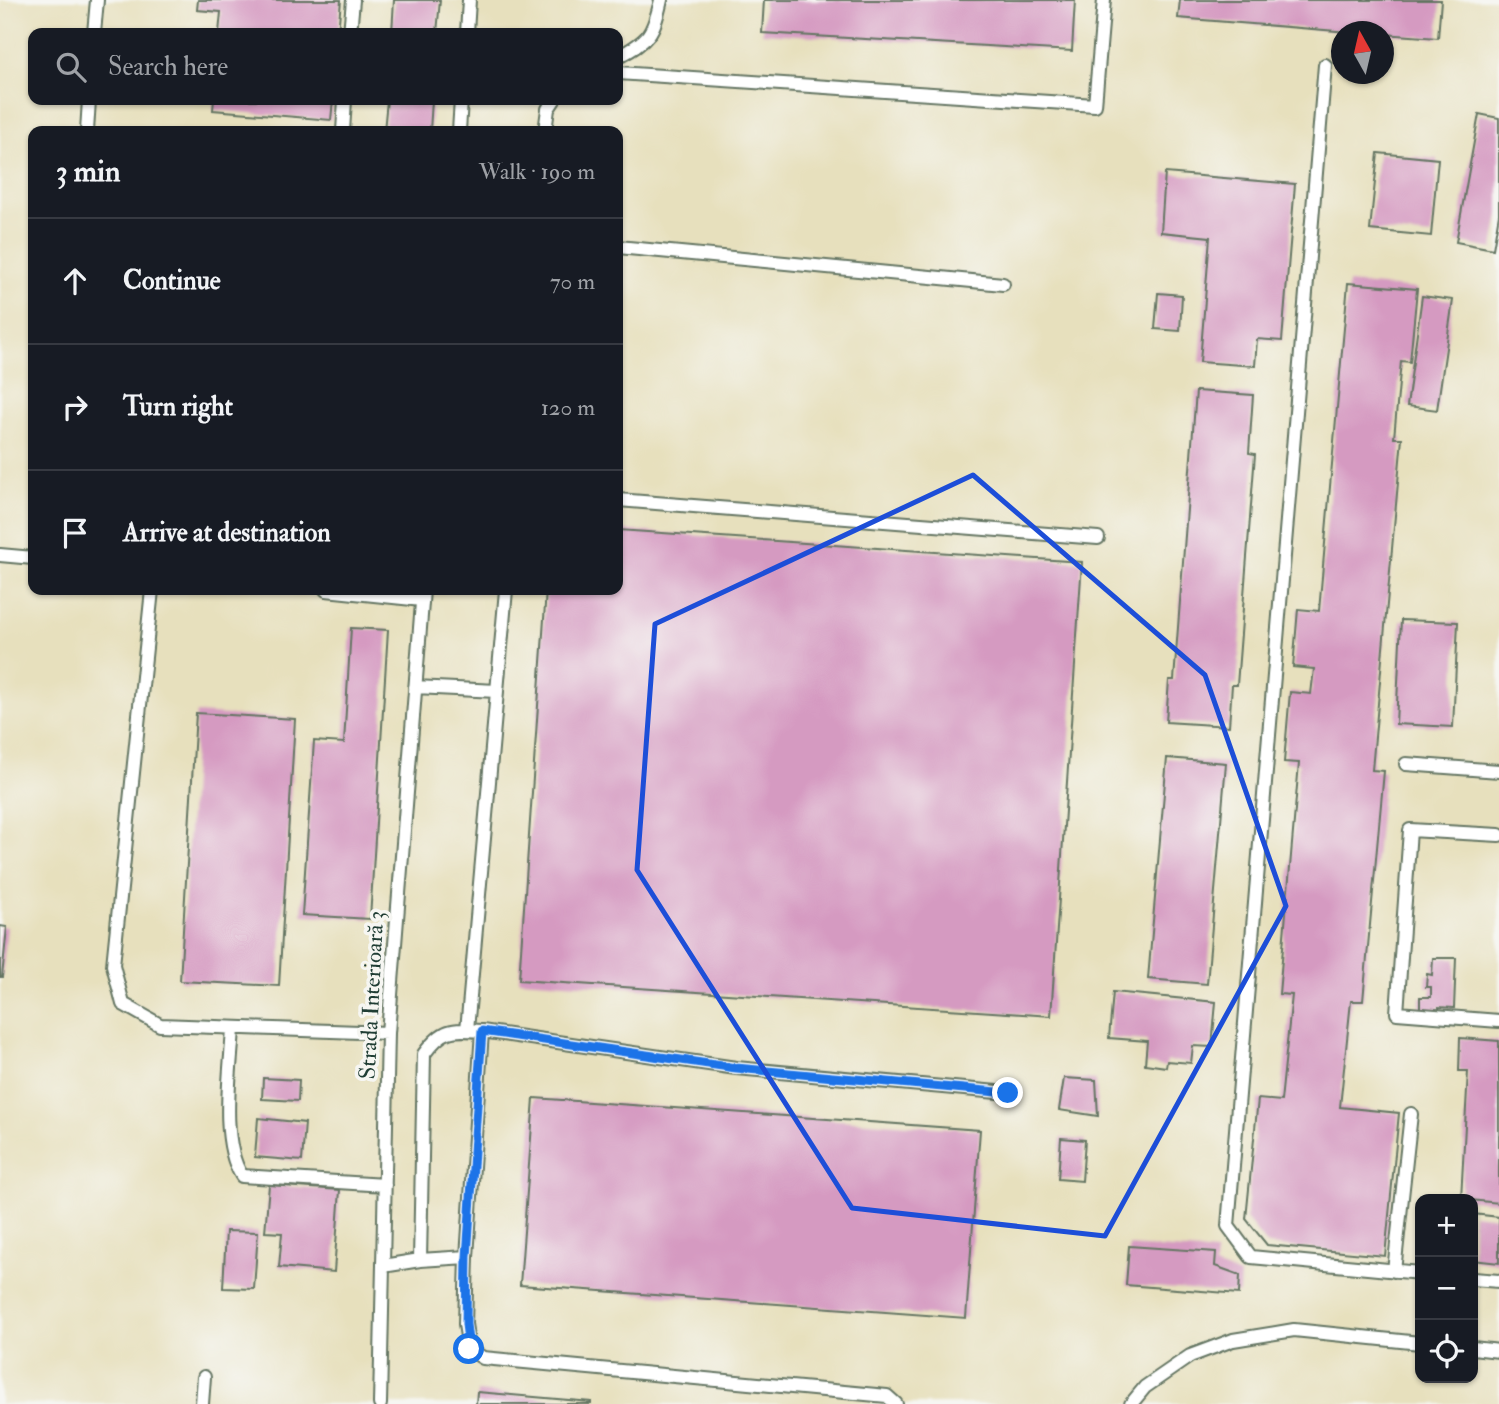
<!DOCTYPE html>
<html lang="en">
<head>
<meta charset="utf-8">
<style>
	:root { --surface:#171b24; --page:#20242c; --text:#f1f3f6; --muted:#9ea1a6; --line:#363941 }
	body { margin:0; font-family:"IM FELL Double Pica",serif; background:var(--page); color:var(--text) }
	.controls { position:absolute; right:21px; bottom:21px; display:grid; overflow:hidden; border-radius:14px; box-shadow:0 2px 5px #0004 }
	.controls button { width:63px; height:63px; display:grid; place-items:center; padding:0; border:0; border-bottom:2px solid var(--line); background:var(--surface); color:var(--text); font:35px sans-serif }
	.compass { position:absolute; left:1331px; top:21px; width:63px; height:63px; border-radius:50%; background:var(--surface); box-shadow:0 2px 5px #0004; rotate:352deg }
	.stop { position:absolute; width:21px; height:21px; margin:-16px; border:5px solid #1a73e8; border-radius:50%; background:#fff }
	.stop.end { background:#1a73e8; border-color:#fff; box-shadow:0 2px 7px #0008 }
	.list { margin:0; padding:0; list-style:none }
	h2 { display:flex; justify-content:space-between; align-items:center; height:91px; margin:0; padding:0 28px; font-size:30px }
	h2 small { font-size:23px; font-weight:400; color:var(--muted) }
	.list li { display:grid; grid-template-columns:46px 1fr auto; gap:21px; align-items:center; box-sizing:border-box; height:126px; padding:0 28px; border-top:2px solid var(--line) }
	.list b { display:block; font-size:26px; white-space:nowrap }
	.list em { font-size:23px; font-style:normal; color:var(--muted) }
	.icon { flex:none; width:38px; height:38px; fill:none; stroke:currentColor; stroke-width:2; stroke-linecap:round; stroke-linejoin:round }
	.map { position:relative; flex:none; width:1499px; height:1404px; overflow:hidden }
	.search { position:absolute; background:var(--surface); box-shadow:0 2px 5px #0004; left:28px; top:28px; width:595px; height:77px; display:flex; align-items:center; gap:18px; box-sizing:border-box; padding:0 24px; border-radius:14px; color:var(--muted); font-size:26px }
	.panel { position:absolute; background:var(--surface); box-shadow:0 2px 5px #0004; left:28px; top:126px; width:595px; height:469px; border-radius:14px }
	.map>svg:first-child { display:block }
	.building { fill:#d59ac1 }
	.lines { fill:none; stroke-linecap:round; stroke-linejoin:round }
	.lane-casing { stroke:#657664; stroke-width:16 }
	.lane { stroke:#fff; stroke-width:12 }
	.route { stroke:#1a73e8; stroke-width:9 }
	.marked { fill:none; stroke:#1d4ed8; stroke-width:5; stroke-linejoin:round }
	.labels { text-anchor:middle; stroke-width:7; stroke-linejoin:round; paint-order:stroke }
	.street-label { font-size:23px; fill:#1f3d34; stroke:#f6f6f2 }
</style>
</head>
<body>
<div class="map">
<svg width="1499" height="1404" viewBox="0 0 1499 1404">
	<rect width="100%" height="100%" fill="#f6f6f2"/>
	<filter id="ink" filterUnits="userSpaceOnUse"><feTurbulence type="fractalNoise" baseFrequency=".0143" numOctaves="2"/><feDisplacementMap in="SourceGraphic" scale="14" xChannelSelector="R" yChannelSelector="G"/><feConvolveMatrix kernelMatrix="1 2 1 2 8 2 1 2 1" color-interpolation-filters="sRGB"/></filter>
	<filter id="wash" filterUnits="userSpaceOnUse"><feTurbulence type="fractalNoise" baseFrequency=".00686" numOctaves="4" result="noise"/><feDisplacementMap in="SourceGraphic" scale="28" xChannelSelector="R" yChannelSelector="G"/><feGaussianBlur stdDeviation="1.57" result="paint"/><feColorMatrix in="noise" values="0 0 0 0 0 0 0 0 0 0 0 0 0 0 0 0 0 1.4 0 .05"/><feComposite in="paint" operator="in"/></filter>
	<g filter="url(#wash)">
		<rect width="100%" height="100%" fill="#e7e0bd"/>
		<g id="blocks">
			<!-- building -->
			<path class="building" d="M198,0H341L338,33H219L221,12L197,10Z
				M394,0H440L437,33H392Z
				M764,0H1075L1072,51L762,33Z
				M1180,0H1441L1438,38L1384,34V32H1349L1178,18Z
				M214,100H333L331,120L213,110Z
				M387,100H432L430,131H384Z
				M1479,114L1499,118V214L1493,249L1456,242Z
				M1378,153L1438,159L1431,236L1370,230Z
				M1165,173L1295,184L1282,341L1257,339L1255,366L1200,362L1210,237L1161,232Z
				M1348,283L1417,289L1410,362L1401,361L1394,438H1402L1372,770L1384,771L1363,1001H1351L1340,1107L1399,1113L1385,1256L1267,1245L1246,1219L1258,1099L1281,1101L1292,995L1279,994L1299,763L1284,762L1290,692L1311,694L1314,669L1293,667L1298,609L1319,611Z
				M1158,293L1182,295L1180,331L1155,329Z
				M1422,296L1453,300L1437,410L1407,406Z
				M1196,391L1253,395L1249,453L1255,454L1237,685H1232L1229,726L1166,722L1169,680H1174Z
				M618,530L1082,562L1051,1016L519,980L546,590H618Z
				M1401,620L1458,622L1453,727L1396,724Z
				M351,628L388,630L370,919L302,915L314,741L344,743Z
				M196,713L295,719L279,986L180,981Z
				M1167,758L1226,763L1207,984L1148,979Z
				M0,926L7,927L2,977H0Z
				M1433,958H1456L1454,1008L1439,1007V1012L1420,1011V997H1431V987H1426L1427,974L1432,975Z
				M1113,992L1216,1002L1212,1047L1193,1046L1191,1063L1167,1061L1166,1067L1145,1064L1147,1041L1109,1038Z
				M1460,1038L1499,1041V1203L1461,1199L1468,1071H1459Z
				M263,1078L299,1080L298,1101L262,1099Z
				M1064,1078L1096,1080L1098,1116L1059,1110Z
				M534,1098L980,1130L966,1318L520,1285Z
				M258,1118L305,1123L302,1161L255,1157Z
				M1061,1138L1085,1140L1082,1181L1058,1179Z
				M269,1185L340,1190L334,1272L279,1267L282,1233L265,1232Z
				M1473,1214L1499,1217V1263L1473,1260Z
				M226,1231L258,1232L254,1289L223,1288Z
				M1129,1246L1216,1252L1215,1266L1240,1275L1239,1294L1126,1285Z
				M477,1392L591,1402V1404H476Z"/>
		</g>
	</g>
	<g filter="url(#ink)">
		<use href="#blocks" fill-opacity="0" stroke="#657664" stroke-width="2"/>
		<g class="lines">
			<defs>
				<path id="lane" d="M94,33L97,0
					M350,33L353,0
					M467,33L469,0
					M618,57C649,40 653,35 661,0
					M1325,65L1228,1226L1251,1257L1420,1273
					M618,73L1095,105L1104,0
					M87,131L89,100
					M343,131L345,100
					M459,131L461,100
					M545,131L548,109L554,100
					M618,247L1003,284
					M618,500L1098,538
					M0,555L33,558
					M152,590L113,965L123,1004L160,1025L388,1033
					M326,590L422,600
					M415,687L497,691
					M1406,764L1499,771
					M1499,835L1410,830L1397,1013L1499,1021
					M233,1028C231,1069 219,1141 242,1176L385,1185
					M467,1030L506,590
					M482,1031L467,1257L465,1324L469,1349L483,1358L887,1396L896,1404
					M420,1260L424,1054C443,1028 451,1029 482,1031L736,1068L1008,1093
					M383,1266L420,1260L467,1257
					M1394,1271L1411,1114
					M1473,1279L1499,1281
					M1473,1348L1499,1351
					M202,1404L204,1377
					M380,1404L388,1033L423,590
					M1131,1404L1145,1387L1190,1356L1233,1340L1294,1330L1420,1343"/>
			</defs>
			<!-- lane casing -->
			<use href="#lane" class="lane-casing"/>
			<!-- lane -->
			<use href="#lane" class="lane"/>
		</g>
	</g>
	<g class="lines" filter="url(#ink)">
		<!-- route -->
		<path class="route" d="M469,1349L466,1324L467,1257L482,1031L736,1068L1008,1093"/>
	</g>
	<!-- marked area -->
	<path class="marked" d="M973,475L1205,675L1286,906L1105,1236L852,1208L637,870L655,624Z"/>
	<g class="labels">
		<!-- street labels -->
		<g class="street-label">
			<text transform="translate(371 995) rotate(-87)" y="8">Strada Interioară 3</text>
		</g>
	</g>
</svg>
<div class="controls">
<button>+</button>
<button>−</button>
<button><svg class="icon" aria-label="locate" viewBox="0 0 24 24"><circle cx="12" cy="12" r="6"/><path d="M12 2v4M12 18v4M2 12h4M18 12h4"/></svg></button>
</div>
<svg class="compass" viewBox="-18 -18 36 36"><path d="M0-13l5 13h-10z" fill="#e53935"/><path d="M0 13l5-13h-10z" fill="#9ea1a6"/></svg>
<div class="stop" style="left:469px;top:1349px"></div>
<div class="stop end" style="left:1008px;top:1093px"></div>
<div class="search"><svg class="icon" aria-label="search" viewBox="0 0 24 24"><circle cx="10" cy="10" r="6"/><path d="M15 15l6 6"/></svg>Search here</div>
<section class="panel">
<h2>3 min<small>Walk · 190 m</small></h2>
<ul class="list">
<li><svg class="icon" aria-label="ahead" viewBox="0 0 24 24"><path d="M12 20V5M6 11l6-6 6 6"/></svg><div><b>Continue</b></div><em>70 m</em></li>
<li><svg class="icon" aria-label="right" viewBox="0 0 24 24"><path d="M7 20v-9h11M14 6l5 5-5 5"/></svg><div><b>Turn right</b></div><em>120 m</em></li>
<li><svg class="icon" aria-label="arrive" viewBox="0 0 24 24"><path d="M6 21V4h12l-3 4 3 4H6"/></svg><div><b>Arrive at destination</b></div></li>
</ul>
</section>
</div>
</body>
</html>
